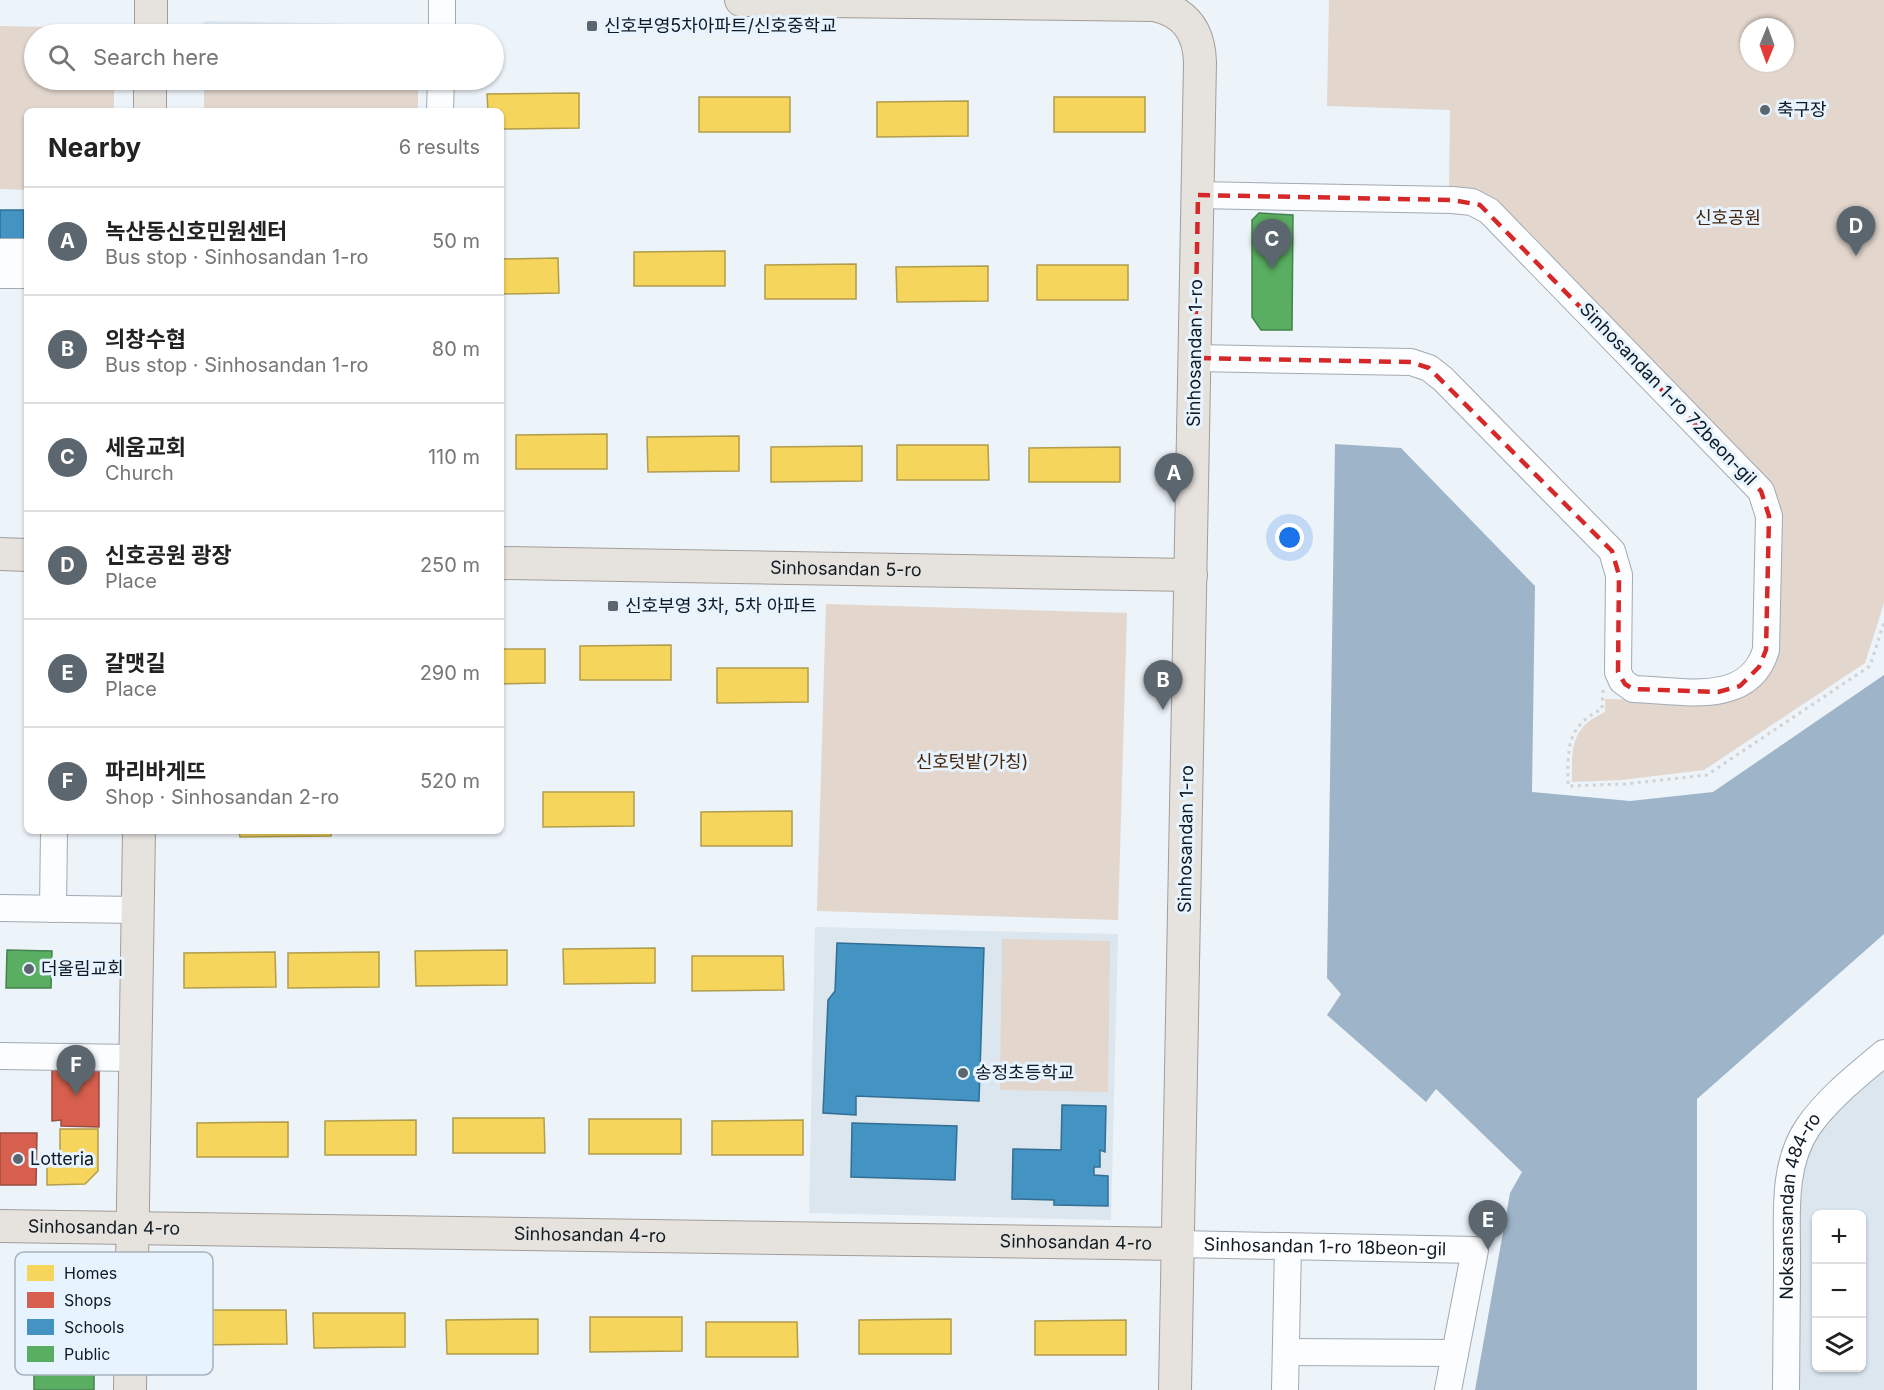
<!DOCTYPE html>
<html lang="en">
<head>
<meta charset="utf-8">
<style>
	:root { --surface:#fff; --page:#f6f6f6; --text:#222; --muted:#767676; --line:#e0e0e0; --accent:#5c666e }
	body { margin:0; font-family:Inter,"Noto Sans KR",sans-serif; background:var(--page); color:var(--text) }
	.controls { position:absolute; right:18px; bottom:18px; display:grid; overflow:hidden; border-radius:9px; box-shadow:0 2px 4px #0004 }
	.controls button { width:54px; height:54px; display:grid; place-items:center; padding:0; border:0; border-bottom:2px solid var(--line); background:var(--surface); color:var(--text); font:30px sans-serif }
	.compass { position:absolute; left:1740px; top:18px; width:54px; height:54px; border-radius:50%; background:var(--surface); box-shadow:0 2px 4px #0004; rotate:181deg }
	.you { position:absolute; left:1290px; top:538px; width:21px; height:21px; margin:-15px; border:4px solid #fff; border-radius:50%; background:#1a73e8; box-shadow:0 0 0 9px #1a73e833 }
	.badge { display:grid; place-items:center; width:39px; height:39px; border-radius:50%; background:var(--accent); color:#fff; font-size:20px; font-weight:700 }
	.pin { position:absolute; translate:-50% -50px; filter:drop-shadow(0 2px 3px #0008) }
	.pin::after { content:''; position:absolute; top:32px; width:21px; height:18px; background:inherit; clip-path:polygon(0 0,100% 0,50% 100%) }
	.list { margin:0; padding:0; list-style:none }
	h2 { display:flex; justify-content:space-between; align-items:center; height:78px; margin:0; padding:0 24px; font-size:26px }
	h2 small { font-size:20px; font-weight:400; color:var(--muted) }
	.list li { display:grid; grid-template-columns:39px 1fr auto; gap:18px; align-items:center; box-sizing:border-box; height:108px; padding:0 24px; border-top:2px solid var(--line) }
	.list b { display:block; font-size:22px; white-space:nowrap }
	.list p { margin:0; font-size:20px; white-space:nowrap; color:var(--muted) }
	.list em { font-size:20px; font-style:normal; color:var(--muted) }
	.icon { flex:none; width:33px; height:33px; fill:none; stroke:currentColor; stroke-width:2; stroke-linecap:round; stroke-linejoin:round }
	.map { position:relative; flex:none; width:1884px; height:1390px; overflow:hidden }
	.search { position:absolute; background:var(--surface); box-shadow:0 2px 4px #0004; left:24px; top:24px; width:480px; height:66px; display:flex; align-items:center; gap:15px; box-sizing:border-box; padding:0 21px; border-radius:33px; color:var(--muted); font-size:22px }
	.panel { position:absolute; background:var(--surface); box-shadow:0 2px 4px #0004; left:24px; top:108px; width:480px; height:726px; border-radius:9px }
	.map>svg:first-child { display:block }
	.built { fill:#dbe6ef; fill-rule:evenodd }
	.green { fill:#e2d6cd; fill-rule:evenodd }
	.water { fill:#9eb5c9 }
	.homes { fill:#f6d55c; stroke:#b19d4b; stroke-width:1.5 }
	.shops { fill:#d6604d; stroke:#9a4b40; stroke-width:1.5 }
	.schools { fill:#4393c3; stroke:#336f93; stroke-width:1.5 }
	.public { fill:#5aae61; stroke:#44824e; stroke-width:1.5 }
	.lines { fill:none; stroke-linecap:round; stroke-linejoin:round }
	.minor-casing { stroke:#a2aab2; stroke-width:28 }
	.major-casing { stroke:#a29d99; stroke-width:34 }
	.path { stroke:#d0d2d4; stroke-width:3; stroke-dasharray:3 4.5; stroke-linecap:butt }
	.minor { stroke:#fcfdfe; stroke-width:26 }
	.major { stroke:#e6e2de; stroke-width:32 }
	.marked { fill:none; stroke:#d62828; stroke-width:4.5; stroke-dasharray:12 8; stroke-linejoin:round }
	.poi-dot { fill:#5c666e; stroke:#e7f3fe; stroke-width:2 }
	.labels { text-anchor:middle; stroke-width:6; stroke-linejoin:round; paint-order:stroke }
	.poi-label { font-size:18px; fill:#0f1a23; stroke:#e7f3fe; text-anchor:start }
	.park-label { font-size:18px; fill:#472609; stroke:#e7f3fe }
	.street-label { font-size:18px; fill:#0f1a23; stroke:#e7f3fe }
	.key { fill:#e7f3fe; stroke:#a6b2bc; stroke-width:1.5 }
	.key-label { font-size:16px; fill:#0f1a23 }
</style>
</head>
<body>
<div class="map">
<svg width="1884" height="1390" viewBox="0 0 1884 1390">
	<rect width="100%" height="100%" fill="#ecf3f9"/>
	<!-- built -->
	<path class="built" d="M206,21L451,26V34H187Z
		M815,927L1118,934L1111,1220L809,1213Z
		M1884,1069V1390H1799L1800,1197L1804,1163L1815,1137L1839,1109ZM1816,1214H1862V1368H1816Z"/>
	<!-- green -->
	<path class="green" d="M1329,0H1884V603L1865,663L1704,770L1622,780L1572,782C1572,748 1570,728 1605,712V699L1723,701L1736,699L1753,690L1773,495L1449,190L1450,110L1327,106ZM1749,27H1785V63H1749Z
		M0,26L99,28L106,34H34V80H114V111H27V190L0,189Z
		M210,29L419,32V34H204Z
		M198,80H418V111H204V90H198Z
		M826,604L1127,613L1118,920L817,911Z
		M1002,939L1110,941L1108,1092L1000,1090Z"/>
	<!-- water -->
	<path class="water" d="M1335,444L1401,448L1535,586L1532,792L1630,801L1713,792L1884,675V934L1697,1099V1390H1475L1510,1193L1522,1172L1436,1089L1426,1102L1327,1015L1341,994L1327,978Z"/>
	<!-- homes -->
	<path class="homes" d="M579,93V128L501,129V111H488L487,94Z
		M699,97H790V132H699Z
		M1054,97H1145V132H1054Z
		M968,101V136L877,137V102Z
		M725,251V286H634V252Z
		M558,258L559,293L501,294V259Z
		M856,264V299H765V265Z
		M1037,265H1128V300H1037Z
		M988,266V301L897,302L896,267Z
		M607,434V469H516V435Z
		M739,436V471L648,472L647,437Z
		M897,445H988L989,480H897Z
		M862,446V481L771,482V447Z
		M1120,447V482H1029V448Z
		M671,645V680H580V646Z
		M501,649H545V683L501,684Z
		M717,668H808V702L717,703Z
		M543,792H634V826L543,827Z
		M792,811V846H701V812Z
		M239,831H331V836L240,837Z
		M655,948V983L564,984L563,949Z
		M507,950V985L416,986L415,951Z
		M275,952L276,987L184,988V953Z
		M379,952V987L288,988V953Z
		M692,956H783L784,990L692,991Z
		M453,1118H544L545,1153H453Z
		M589,1119H681V1154H589Z
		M416,1120V1155H325V1121Z
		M803,1120V1155H712V1121Z
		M288,1122V1157H197V1123Z
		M60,1129H98V1171L85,1184L47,1185V1160H60Z
		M195,1310H286L287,1344L195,1345Z
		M313,1313H405V1347L314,1348Z
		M590,1317H682V1351L590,1352Z
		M538,1319V1354H447L446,1320Z
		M951,1319V1354H859V1320Z
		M1126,1320V1355H1035V1321Z
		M706,1322H797L798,1357H706Z"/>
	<!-- shops -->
	<path class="shops" d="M52,1070H99V1127L61,1126V1120L52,1121Z
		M0,1133H37L36,1185H0Z"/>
	<!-- schools -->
	<path class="schools" d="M0,210H24V245L0,244Z
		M837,943L984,948L979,1101L856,1096V1115L823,1113L828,1000L835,991Z
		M1062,1105L1106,1106L1105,1152L1100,1150V1167H1094V1175L1108,1176V1206L1054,1205V1200L1012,1199L1013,1149L1061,1150Z
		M852,1123L957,1126L955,1180L851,1177Z"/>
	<!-- public -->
	<path class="public" d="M1259,213L1293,215L1292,330H1261L1252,317V220Z
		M7,950L52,951L51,988H6Z
		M48,1367L94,1371V1390H34V1372H48Z"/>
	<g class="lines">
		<defs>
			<g id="minor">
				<path d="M442,34V0"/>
				<path d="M440,111L441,80"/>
				<path d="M0,252H27"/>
				<path d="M0,275H27"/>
				<path d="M1195,358L1411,362L1429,368L1443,379L1612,551L1619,575L1618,672L1622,681L1633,689C1679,690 1749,708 1766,650L1769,516L1761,491L1489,211L1472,202L1452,200L1198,195"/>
				<path d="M0,908L137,910"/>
				<path d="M53,909L54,831"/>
				<path d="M0,1056L135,1058"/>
				<path id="s1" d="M1178,1244L1475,1250L1448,1390"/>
				<path d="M1286,1352L1455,1353"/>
				<path d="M1285,1390L1288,1246"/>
				<path id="s2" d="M1786,1390C1786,1350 1787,1310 1787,1270C1788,1223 1780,1168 1808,1127C1828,1098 1858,1075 1884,1053"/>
			</g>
			<g id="major">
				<path d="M741,0L1154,5C1185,12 1199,31 1200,62L1175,1390"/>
				<path d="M151,34V0"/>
				<path d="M150,111V80"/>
				<path d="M0,554L27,555"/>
				<path id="s3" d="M501,563L1191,575"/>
				<path id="s4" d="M0,1226L1178,1244"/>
				<path d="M130,1390L139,831"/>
			</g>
		</defs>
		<!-- minor casing -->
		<use href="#minor" class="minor-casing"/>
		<!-- major casing -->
		<use href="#major" class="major-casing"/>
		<!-- path -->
		<path class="path" d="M1603,690L1602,709C1565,727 1568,750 1568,786L1625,784L1707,775L1870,666L1884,622"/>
		<!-- minor -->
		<use href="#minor" class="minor"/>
		<!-- major -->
		<use href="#major" class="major"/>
	</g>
	<!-- marked area -->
	<path class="marked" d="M1198,195L1452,200L1480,205L1761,491L1769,516L1766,650L1759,667L1740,686L1718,692L1633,689L1625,684L1618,672L1619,575L1612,551L1429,368L1411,362L1195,358Z"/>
	<!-- markers -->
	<g class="poi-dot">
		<rect x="586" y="20" width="12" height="12" rx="3"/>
		<circle cx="1765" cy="110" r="6"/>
		<rect x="607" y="600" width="12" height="12" rx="3"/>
		<circle cx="29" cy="969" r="6"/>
		<circle cx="963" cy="1073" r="6"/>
		<circle cx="18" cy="1159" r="6"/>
	</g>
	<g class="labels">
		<!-- poi labels -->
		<g class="poi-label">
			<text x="604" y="32">신호부영5차아파트/신호중학교</text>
			<text x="1777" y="116">축구장</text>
			<text x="625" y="612">신호부영 3차, 5차 아파트</text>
			<text x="41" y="975">더울림교회</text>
			<text x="975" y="1079">송정초등학교</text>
			<text x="30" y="1165">Lotteria</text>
		</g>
		<!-- park labels -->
		<g class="park-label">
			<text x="1728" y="224">신호공원</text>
			<text x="972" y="768">신호텃밭(가칭)</text>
		</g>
		<!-- street labels -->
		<g class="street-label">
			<text transform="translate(1195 353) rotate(-89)" y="6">Sinhosandan 1-ro</text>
			<text transform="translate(1668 394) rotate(46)" y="6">Sinhosandan 1-ro 72beon-gil</text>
			<text dy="6" stroke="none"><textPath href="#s3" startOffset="345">Sinhosandan 5-ro</textPath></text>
			<text transform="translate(1186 839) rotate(-89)" y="6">Sinhosandan 1-ro</text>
			<text dy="6" stroke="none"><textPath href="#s2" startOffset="186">Noksansandan 484-ro</textPath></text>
			<text dy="6" stroke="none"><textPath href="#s4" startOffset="104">Sinhosandan 4-ro</textPath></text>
			<text dy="6" stroke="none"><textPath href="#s4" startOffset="590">Sinhosandan 4-ro</textPath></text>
			<text dy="6" stroke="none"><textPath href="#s4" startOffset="1076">Sinhosandan 4-ro</textPath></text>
			<text dy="6" stroke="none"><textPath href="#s1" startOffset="147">Sinhosandan 1-ro 18beon-gil</textPath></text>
		</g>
	</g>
	<!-- legend -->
	<rect x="15" y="1252" width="198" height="123" rx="9" class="key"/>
	<rect x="27" y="1265" width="27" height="16" fill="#f6d55c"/>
	<rect x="27" y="1292" width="27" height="16" fill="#d6604d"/>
	<rect x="27" y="1319" width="27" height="16" fill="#4393c3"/>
	<rect x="27" y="1346" width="27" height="16" fill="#5aae61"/>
	<g class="key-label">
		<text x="64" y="1279">Homes</text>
		<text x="64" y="1306">Shops</text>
		<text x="64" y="1333">Schools</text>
		<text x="64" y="1360">Public</text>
	</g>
</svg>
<div class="controls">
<button>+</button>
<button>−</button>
<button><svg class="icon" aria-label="layers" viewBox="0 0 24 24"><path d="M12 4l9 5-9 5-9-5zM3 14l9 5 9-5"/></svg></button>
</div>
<svg class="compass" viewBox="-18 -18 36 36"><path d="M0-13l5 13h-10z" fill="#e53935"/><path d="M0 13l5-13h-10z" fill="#767676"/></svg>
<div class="you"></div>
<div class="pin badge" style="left:1174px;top:503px">A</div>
<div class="pin badge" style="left:1163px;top:710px">B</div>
<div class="pin badge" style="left:1272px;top:269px">C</div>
<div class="pin badge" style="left:1856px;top:256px">D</div>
<div class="pin badge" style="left:1488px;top:1250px">E</div>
<div class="pin badge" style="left:76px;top:1095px">F</div>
<div class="search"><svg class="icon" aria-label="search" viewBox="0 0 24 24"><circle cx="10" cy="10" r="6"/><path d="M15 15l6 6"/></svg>Search here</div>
<section class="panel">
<h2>Nearby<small>6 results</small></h2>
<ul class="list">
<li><span class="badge">A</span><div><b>녹산동신호민원센터</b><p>Bus stop · Sinhosandan 1-ro</p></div><em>50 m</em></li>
<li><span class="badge">B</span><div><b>의창수협</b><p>Bus stop · Sinhosandan 1-ro</p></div><em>80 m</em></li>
<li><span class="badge">C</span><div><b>세움교회</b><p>Church</p></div><em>110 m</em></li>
<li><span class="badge">D</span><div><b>신호공원 광장</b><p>Place</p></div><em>250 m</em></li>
<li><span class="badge">E</span><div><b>갈맷길</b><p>Place</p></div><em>290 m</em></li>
<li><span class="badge">F</span><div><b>파리바게뜨</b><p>Shop · Sinhosandan 2-ro</p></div><em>520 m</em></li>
</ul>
</section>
</div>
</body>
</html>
